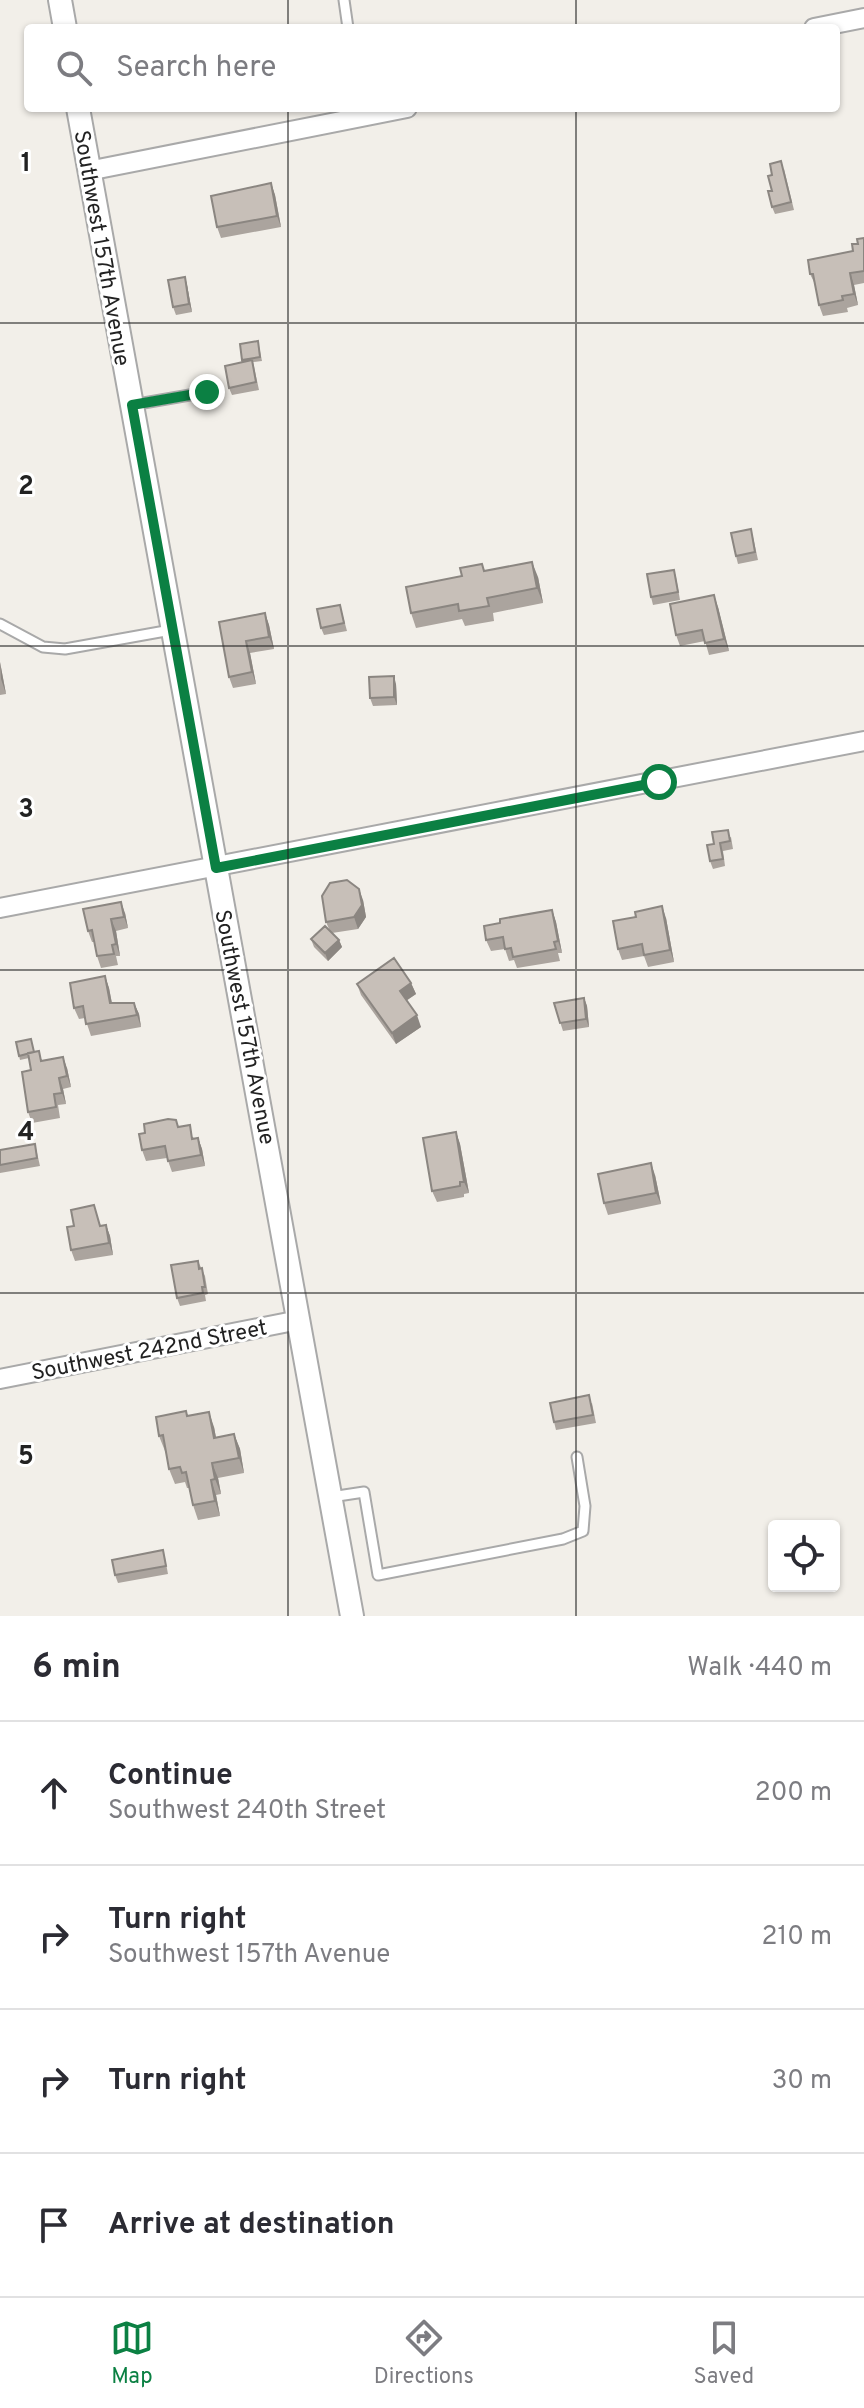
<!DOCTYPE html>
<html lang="en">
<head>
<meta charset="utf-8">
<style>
	:root { --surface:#fff; --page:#f2f2f3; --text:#2b2b33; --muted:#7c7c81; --line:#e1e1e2; --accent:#0b8043 }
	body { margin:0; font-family:Overpass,sans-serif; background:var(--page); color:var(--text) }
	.controls { position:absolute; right:24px; bottom:24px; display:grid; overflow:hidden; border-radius:8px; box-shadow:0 2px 6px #0004 }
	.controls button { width:72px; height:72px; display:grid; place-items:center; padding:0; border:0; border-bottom:2px solid var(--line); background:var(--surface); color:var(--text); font:40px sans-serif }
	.stop { position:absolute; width:24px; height:24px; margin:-18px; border:6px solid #0b8043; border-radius:50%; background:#fff }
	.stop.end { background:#0b8043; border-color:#fff; box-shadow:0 2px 8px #0008 }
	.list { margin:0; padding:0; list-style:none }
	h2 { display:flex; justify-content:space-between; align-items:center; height:104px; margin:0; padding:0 32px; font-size:34px }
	h2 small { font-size:26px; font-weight:400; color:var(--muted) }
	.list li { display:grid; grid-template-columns:52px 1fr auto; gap:24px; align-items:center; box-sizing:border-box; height:144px; padding:0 32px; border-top:2px solid var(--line) }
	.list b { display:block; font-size:30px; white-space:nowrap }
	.list p { margin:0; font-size:26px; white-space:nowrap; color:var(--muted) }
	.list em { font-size:26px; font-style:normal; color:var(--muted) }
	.icon { flex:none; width:44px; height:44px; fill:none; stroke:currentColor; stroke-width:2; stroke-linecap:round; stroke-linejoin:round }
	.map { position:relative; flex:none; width:864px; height:1616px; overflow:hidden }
	.search { position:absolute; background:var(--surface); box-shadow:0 2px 6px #0004; left:24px; right:24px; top:24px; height:88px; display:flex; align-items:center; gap:20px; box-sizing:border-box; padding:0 28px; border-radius:8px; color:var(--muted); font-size:30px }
	.sheet { height:680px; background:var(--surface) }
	nav { display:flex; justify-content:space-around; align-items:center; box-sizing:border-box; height:112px; border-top:2px solid var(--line); background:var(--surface); font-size:22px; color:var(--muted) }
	nav a { display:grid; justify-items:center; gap:4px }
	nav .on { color:var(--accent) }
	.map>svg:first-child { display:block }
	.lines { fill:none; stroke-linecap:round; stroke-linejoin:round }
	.service-casing { stroke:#a9a9a9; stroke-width:13 }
	.minor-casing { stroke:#a9a9a9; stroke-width:22 }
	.tertiary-casing { stroke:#a9a9a9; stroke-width:26 }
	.service { stroke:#fff; stroke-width:9 }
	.minor { stroke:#fff; stroke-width:18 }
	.tertiary { stroke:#fff; stroke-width:22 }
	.wall { fill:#aba49e }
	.shaded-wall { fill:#8b8681 }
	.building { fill:#c7bfb8; stroke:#8b8681; stroke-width:2 }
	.route { stroke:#0b8043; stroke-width:10 }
	.grid { fill:none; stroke:#222; stroke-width:2; stroke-opacity:0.55 }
	.labels { text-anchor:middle; stroke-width:6; stroke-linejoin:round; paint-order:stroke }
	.street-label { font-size:22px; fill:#222; stroke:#fff }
	.grid-label { font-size:26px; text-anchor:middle; font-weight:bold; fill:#222; stroke:#fff; stroke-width:6; stroke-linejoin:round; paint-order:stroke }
</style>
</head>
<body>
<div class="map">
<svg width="864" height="1616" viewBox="0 0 864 1616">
	<rect width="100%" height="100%" fill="#f2efe9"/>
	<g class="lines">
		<defs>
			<path id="service" d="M344,0L348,28
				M132,405L207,392
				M0,624L43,647L65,649L171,630
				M331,1497L364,1492L378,1575L563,1539L583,1531L585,1506L577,1457"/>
			<path id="minor" d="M814,28L864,18
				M88,171L407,108
				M0,908L864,741
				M0,1379L299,1320"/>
			<path id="tertiary" d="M60,0L65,28
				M78,108L352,1616"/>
		</defs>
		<!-- service casing -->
		<use href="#service" class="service-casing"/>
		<!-- minor casing -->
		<use href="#minor" class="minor-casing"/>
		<!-- tertiary casing -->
		<use href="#tertiary" class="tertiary-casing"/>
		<!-- service -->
		<use href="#service" class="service"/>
		<!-- minor -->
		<use href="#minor" class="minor"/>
		<!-- tertiary -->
		<use href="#tertiary" class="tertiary"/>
	</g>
	<!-- wall -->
	<path class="wall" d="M784,169L794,210L775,214L772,207V175Z
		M271,183L275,195L281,227L221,238L217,227Z
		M864,238V283L854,285L858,305L847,308L848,312L823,316L819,305L816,286L810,274L853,251Z
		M185,277L187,285L192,312L176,315L173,307Z
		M258,341L262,361L253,362L259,390L232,395L229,388L243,362L240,344Z
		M753,537L758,560L738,564L736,556Z
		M674,570L676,577L680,600L653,605L651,597Z
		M485,571L538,577L543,603L493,613L494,621L465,626L462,619L416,628L411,613Z
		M340,605L347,631L324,635L321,628Z
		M718,607L729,651L709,655L705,641L680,646L676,635Z
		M265,613L269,625L274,649L250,653L256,684L233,688L229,677L219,622Z
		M0,662L6,694L0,695Z
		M396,684L397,705L373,706L370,698Z
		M731,837L733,849L723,851L725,866L713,869L710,861L714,844Z
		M363,900L366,917L358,929L332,933L339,940L342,947L328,961L314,947L311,939L330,931L326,922Z
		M552,910L556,922L562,953H558L560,961L517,968L514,960L509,961L505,949L491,951L486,940L500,923Z
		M125,913L128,928L116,931L120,956H116L118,965L101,968L97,956L94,942H92L88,931Z
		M666,918L674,962L648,967L644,956L622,960L618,949Z
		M105,976L109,988L112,1003H134L139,1014L141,1027L91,1036L85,1018L79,1019L74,1008Z
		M411,983L416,994L406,1001L421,1027L396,1044L361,995L357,984Z
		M584,998L587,1006L589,1027L563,1031L554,1003Z
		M32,1043L34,1052L43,1061L67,1068L71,1087L63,1089L66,1104L58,1105L60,1118L32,1123L28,1112L31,1070L29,1058L20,1060L19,1056Z
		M179,1127L194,1138H198L202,1149L205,1166L172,1172L167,1158L146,1161L142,1150Z
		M456,1132L460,1144L469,1193L464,1194V1197L437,1202L432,1191Z
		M35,1144L40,1166L0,1173V1150Z
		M655,1175L661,1204L608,1215L604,1203Z
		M106,1225L110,1236L113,1255L75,1261L71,1250L100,1226Z
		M198,1261L205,1276L208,1294L205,1295L206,1301L180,1306L177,1298Z
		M592,1403L596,1423L556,1430L554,1422Z
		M186,1411L188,1416L214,1427L216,1438L234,1434L240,1449L244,1473L218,1478L221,1494L216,1495L220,1516L198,1520L193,1505L189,1488H187L185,1482L175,1484L169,1469L166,1451H165L159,1436Z
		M165,1558L168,1574L118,1583L115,1575Z"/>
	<!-- shaded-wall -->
	<path class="shaded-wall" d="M271,183L275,195L281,227L277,216Z
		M850,273L854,285L858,305L854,294Z
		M185,277L187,285L192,312L189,304Z
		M532,562L538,577L543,603L537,588Z
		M714,595L718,607L729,651L724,639Z
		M265,613L269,625L274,649L269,637Z
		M246,641L250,653L256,684L252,672Z
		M0,662L6,694L1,679Z
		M394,676L396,684L397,705L394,697Z
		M359,889L363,900L366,917L358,929L354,917Z
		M121,902L125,913L128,928L124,917Z
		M662,906L666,918L674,962L670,950Z
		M552,910L556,922L562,953L558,941Z
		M111,919L116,931L120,956L116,944Z
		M339,940L342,947L328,961L325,953Z
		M105,976L109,988L114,1015L110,1003Z
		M411,983L416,994L404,1002L400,991Z
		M584,998L587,1006L589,1027L586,1019Z
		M134,1003L139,1014L141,1027L137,1015Z
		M417,1015L421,1027L396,1044L392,1033Z
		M63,1057L67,1068L71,1087L67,1076Z
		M59,1078L63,1089L66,1104L62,1093Z
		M456,1132L460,1144L469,1193L464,1182Z
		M198,1138L202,1149L205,1166L201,1155Z
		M651,1163L655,1175L661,1204L656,1193Z
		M106,1225L110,1236L113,1255L109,1243Z
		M209,1412L214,1427L219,1453L214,1438Z
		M234,1434L240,1449L244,1473L239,1458Z
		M212,1463L218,1478L221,1494L215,1479Z
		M211,1480L216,1495L220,1516L215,1501Z"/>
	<!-- building -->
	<path class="building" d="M781,161L791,202L772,207L768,191H772L768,176L772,175L770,164Z
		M271,183L277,216L217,227L211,196Z
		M864,238V271L850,273L854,294L842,296L843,300L819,305L813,274H810L808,260L853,251L852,244H858L857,239Z
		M185,277L189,304L173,307L168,280Z
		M258,341L260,357L242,360L240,344Z
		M252,360L256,382L229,388L225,366Z
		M751,529L755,552L736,556L731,533Z
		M532,562L537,588L487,598L489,606L459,611L458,604L411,613L406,587L462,576L460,568L482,564L484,571Z
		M674,570L678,592L651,597L647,574Z
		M714,595L724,639L705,643L702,630L676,635L670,604Z
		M340,605L344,623L321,628L317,609Z
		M265,613L269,637L246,641L252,672L229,677L219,622Z
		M394,676V697L370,698L369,677Z
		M728,830L730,841L720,843L723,859L710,861L707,845L714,844L712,832Z
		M347,880L359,889L362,905L354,917L326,922L322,896L330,883Z
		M121,902L124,917L111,919L116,944L112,945L114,954L97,956L92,930L88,931L83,909Z
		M662,906L670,950L644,955L642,944L618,949L613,921L636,917L635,912Z
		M552,910L558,941L554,942L556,949L513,957L511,948L505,949L503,937L486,940L484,926L500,923V919Z
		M325,926L339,940L325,953L311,939Z
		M394,958L411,983L400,991L417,1015L392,1033L357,984Z
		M105,976L110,1003H134L137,1015L86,1024L83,1006L74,1008L70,983Z
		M584,998L586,1019L560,1023L554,1003Z
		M31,1039L34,1052L19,1056L16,1042Z
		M39,1051L41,1061L63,1057L67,1076L59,1078L62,1093L54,1094L56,1107L28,1112L22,1072L31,1070L28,1053Z
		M168,1119L176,1120L178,1127L190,1125L192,1139L198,1138L201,1155L168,1161L165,1146L142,1150L139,1134L145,1133L144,1124Z
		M456,1132L464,1182H460V1186L432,1191L423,1138Z
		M35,1144L37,1158L0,1165V1150Z
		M651,1163L656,1193L604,1203L598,1174Z
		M94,1205L100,1226L106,1225L109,1243L71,1250L67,1227L74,1226L71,1210Z
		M198,1261L199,1269L202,1268L205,1287H202L203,1293L177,1298L171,1265Z
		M589,1395L593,1415L554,1422L550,1403Z
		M186,1411L187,1416L209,1412L214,1438L234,1434L239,1458L212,1463L215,1479L211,1480L215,1501L193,1505L186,1472L182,1473L180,1467L169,1469L163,1435L159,1436L156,1417Z
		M163,1550L166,1566L115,1575L112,1560Z"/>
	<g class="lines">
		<!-- route -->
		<path class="route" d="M207,392L132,405L216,868L659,782"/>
	</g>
	<!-- grid -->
	<path class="grid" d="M288,0V28M576,0V28M288,108V1616M576,108V1616M0,323H864M0,646H864M0,970H864M0,1293H864"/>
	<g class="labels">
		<!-- street labels -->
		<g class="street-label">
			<text transform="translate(103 248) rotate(80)" y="8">Southwest 157th Avenue</text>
			<text transform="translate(246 1027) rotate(79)" y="8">Southwest 157th Avenue</text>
			<text transform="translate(149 1349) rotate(-11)" y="8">Southwest 242nd Street</text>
		</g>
	</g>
	<g class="grid-label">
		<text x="26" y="171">1</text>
		<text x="26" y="494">2</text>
		<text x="26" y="817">3</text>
		<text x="26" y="1140">4</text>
		<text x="26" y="1464">5</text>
	</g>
</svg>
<div class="controls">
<button><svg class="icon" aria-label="locate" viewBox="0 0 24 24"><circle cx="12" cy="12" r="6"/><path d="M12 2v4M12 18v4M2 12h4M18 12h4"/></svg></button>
</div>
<div class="stop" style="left:659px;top:782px"></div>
<div class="stop end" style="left:207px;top:392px"></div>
<div class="search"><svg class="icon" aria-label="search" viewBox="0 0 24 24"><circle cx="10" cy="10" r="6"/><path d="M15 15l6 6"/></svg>Search here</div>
</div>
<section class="sheet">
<h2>6 min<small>Walk · 440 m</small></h2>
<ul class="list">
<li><svg class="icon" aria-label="ahead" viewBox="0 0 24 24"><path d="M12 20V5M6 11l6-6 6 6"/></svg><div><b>Continue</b><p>Southwest 240th Street</p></div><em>200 m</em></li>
<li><svg class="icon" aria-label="right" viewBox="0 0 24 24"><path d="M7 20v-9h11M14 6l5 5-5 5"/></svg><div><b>Turn right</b><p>Southwest 157th Avenue</p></div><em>210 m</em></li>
<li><svg class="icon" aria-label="right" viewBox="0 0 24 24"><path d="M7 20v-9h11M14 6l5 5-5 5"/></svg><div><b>Turn right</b></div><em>30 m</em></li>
<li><svg class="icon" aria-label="arrive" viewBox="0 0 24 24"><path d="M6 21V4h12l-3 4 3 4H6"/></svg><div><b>Arrive at destination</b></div></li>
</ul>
</section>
<nav>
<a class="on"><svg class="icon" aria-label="map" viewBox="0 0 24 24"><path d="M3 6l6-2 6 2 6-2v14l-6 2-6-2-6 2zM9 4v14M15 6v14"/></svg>Map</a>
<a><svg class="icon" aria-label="directions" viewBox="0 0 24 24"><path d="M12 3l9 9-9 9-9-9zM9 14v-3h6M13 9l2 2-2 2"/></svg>Directions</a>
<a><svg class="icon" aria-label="saved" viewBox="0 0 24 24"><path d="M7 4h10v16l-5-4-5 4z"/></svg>Saved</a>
</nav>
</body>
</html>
